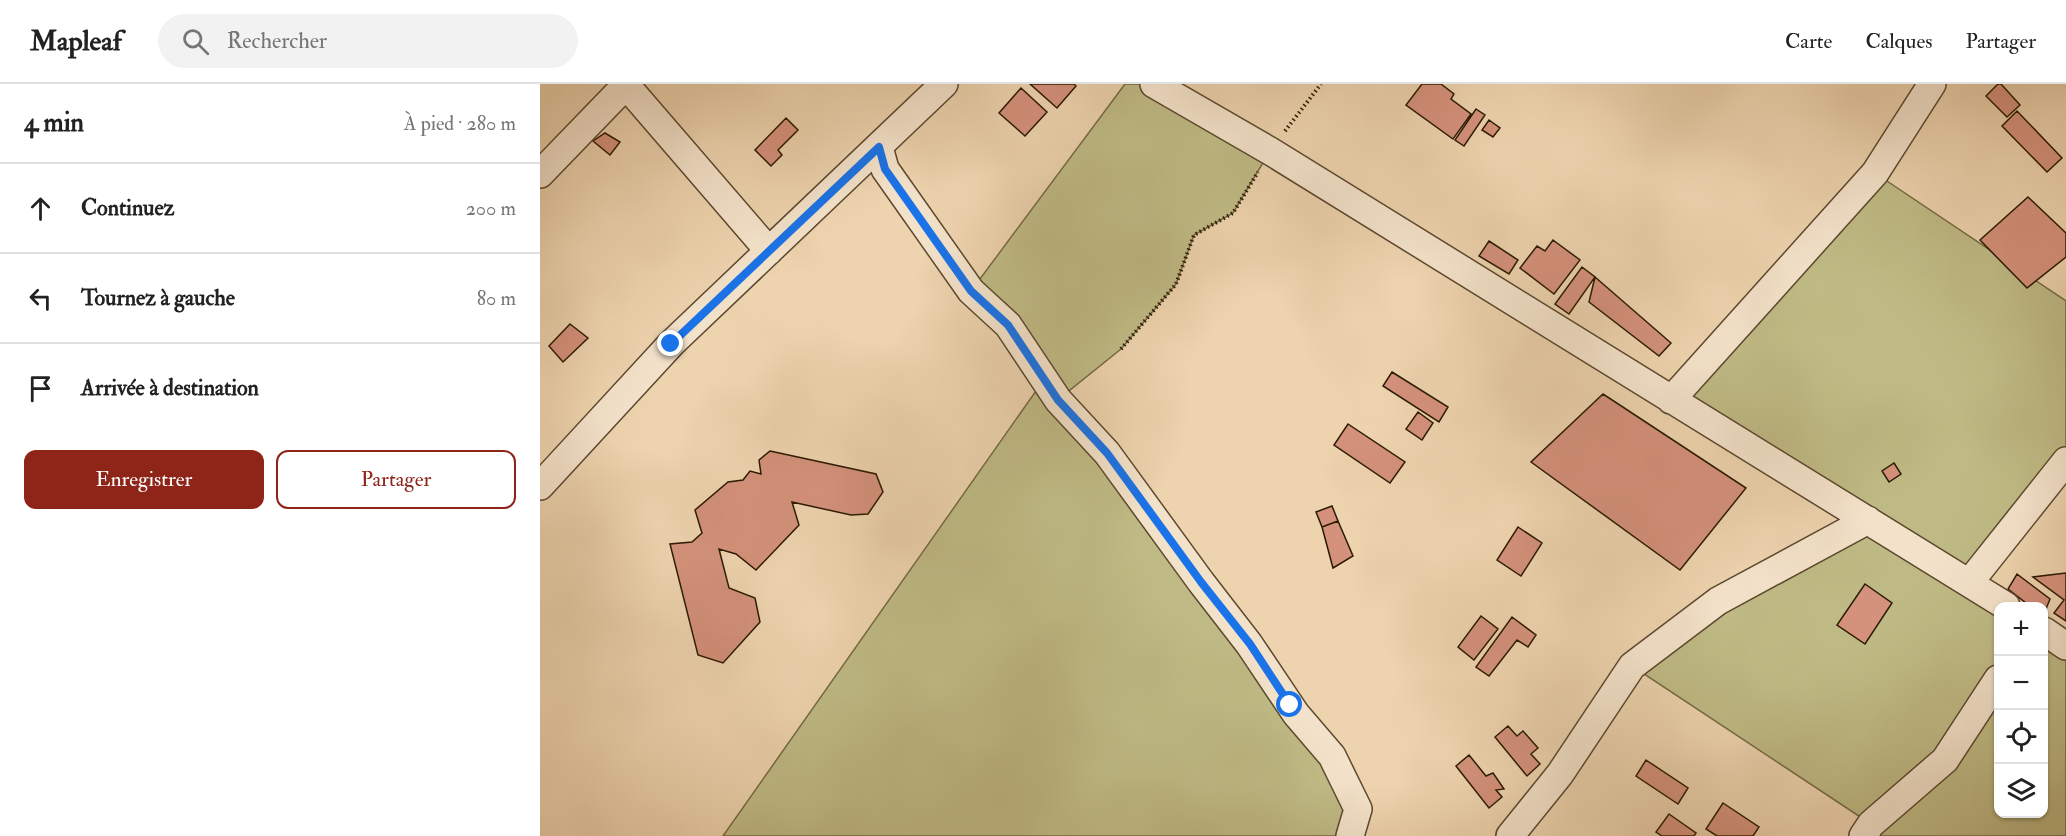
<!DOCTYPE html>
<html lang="fr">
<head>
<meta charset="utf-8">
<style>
	:root { --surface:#fff; --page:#f2f2f2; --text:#222; --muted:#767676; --line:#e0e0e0; --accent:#8f2418 }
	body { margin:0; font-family:"IM FELL Double Pica",serif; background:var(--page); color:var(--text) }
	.controls { position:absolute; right:18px; bottom:18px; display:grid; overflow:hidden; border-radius:12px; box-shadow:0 2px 4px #0004 }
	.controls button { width:54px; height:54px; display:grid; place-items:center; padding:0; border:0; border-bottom:2px solid var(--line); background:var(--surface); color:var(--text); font:30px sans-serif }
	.stop { position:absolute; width:18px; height:18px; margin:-14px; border:4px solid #1a73e8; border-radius:50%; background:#fff }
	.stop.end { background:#1a73e8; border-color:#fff; box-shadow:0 2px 6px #0008 }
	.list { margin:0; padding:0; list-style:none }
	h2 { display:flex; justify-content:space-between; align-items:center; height:78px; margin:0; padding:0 24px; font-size:26px }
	h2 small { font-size:20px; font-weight:400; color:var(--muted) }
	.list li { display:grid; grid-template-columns:39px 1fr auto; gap:18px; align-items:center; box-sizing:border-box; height:90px; padding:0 24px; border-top:2px solid var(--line) }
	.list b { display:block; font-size:22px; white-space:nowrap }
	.list em { font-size:20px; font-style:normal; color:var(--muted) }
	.actions { display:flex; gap:12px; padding:18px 24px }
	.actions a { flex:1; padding:14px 0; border:2px solid var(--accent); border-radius:12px; text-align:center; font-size:21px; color:var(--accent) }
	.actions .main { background:var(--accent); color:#fff }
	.icon { flex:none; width:33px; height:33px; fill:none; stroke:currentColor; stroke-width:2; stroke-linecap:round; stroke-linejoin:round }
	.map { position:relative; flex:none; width:1526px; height:752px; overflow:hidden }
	header { display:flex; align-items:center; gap:36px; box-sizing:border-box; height:84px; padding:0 30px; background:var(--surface); border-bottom:2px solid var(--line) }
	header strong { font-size:28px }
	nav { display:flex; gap:33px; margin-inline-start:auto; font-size:21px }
	.search { width:420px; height:54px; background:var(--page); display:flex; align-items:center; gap:15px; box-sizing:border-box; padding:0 21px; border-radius:33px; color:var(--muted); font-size:22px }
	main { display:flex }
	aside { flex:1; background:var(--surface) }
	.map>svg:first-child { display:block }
	.green { fill:#bfba85; stroke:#756a44; stroke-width:1.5 }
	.building { fill:#d4917b; stroke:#2b1a03; stroke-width:1.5 }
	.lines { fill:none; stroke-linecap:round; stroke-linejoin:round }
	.minor-casing { stroke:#5c482e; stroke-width:30 }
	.path { stroke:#2b1a03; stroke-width:4; stroke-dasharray:1.5 3; stroke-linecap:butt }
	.minor { stroke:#f3e2ca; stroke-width:27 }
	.route { stroke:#1a73e8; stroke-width:8 }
</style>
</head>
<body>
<header>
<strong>Mapleaf</strong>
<div class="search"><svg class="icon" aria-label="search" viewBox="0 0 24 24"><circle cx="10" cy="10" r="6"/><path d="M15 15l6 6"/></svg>Rechercher</div>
<nav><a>Carte</a><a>Calques</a><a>Partager</a></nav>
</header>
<main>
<aside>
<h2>4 min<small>À pied · 280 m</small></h2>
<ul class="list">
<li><svg class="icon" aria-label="ahead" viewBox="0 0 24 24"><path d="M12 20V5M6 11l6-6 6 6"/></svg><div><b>Continuez</b></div><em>200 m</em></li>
<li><svg class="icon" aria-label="left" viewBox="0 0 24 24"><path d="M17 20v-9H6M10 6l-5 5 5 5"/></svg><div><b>Tournez à gauche</b></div><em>80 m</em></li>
<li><svg class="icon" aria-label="arrive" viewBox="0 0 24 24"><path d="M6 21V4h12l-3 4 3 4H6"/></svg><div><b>Arrivée à destination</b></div></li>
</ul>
<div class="actions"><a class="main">Enregistrer</a><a>Partager</a></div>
</aside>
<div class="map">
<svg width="1526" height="752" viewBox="0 0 1526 752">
	<rect width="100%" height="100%" fill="#edd3ae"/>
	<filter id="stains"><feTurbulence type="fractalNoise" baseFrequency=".00333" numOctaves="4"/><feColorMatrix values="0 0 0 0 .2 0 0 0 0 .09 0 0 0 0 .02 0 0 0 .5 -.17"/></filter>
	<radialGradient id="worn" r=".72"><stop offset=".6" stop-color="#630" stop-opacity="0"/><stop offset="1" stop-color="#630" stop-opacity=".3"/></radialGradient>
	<!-- green -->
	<path class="green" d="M585,0H614L730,67L693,129L654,151L636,200L581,265L519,315L818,725L810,752H183L503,297L431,207Z
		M1335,89L1526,217V377L1429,499L1458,522V730H1504V546L1526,561V752H1323L1331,740L1092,582L1327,437L1131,316Z"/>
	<!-- building -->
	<path class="building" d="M490,0H534L536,2L517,24Z
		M882,0H901L914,10L911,15L931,30L913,55L866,21Z
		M1458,0H1461L1480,21L1467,33L1446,12Z
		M481,4L507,28L485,52L459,29Z
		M936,25L945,31L924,62L915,56Z
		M1477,27L1522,74L1507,88L1462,42Z
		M246,34L258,46L238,66L242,71L231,82L215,66Z
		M949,36L960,44L953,53L942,46Z
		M65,49L80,58L70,71L53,57Z
		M1488,113L1526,149V173L1487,204L1440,156Z
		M1013,156L1040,176L1014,210L980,184L997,162L1005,167Z
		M949,157L978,176L969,190L939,172Z
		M1042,183L1055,193L1029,230L1015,220Z
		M1055,193L1131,259L1119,272L1049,218Z
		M30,240L48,254L23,278L9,262Z
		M852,288L908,323L899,338L843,302Z
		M1063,310L1206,404L1140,486L991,378Z
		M878,328L893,339L882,356L866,345Z
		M808,340L865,378L850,399L794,361Z
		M230,367L336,390L343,408L328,430L311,431L252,418L259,441L216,486L196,470L179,465L189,504L215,514L220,538L183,579L158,571L130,460L152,458L162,449L155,426L188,398L203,396L210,387L221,390L219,376Z
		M1354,379L1361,390L1349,398L1342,387Z
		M792,422L798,437L782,443L776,428Z
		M798,437L813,472L793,484L782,443Z
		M978,443L1002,459L981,492L957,476Z
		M1526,489V537L1514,529L1524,516L1493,493Z
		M1477,490L1510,515L1504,530V522H1490L1468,505Z
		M1325,500L1352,519L1325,560L1297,541Z
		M941,532L958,545L934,576L918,563Z
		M972,533L996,551L988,563L977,556L949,592L936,583Z
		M968,642L977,652L983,647L998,664L991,670L1000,680L987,692L955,653Z
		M929,671L946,692L953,689L964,705L956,706L962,713L949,724L916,682Z
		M1106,676L1148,704L1138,720L1096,692Z
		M1183,719L1219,743L1213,752H1177L1166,745Z
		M1129,730L1156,749L1154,752H1122L1116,748Z"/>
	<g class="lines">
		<defs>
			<path id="minor" d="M85,0L229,167
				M614,0L730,67L1466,522
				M339,63L345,85L431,207L468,241L518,316L567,369L661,498L709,560L756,630L792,672L818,725L810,752
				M0,90L86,1
				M1131,316L1335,89L1392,0
				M0,402L131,260L404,0
				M1429,499L1526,377
				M1504,547L1526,562
				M970,752L1020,690L1092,582L1178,517L1328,436
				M1323,752L1331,740L1405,676L1458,595"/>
		</defs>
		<!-- minor casing -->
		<use href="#minor" class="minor-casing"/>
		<!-- path -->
		<path class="path" d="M745,47L781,0
			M581,265L636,200L654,151L693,129L718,88"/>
		<!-- minor -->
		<use href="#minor" class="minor"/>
	</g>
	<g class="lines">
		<!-- route -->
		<path class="route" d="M131,260L339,63L345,85L431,207L468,241L518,316L567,369L661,498L710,560L750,621"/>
	</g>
	<rect width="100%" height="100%" filter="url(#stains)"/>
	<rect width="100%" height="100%" fill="url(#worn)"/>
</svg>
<div class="controls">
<button>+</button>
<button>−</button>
<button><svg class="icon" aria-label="locate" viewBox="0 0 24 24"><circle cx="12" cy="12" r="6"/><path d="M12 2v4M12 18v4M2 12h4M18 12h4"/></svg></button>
<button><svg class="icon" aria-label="layers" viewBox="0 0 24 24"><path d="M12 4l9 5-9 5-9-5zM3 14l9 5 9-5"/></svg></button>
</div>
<div class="stop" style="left:750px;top:621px"></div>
<div class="stop end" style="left:131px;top:260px"></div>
</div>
</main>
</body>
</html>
